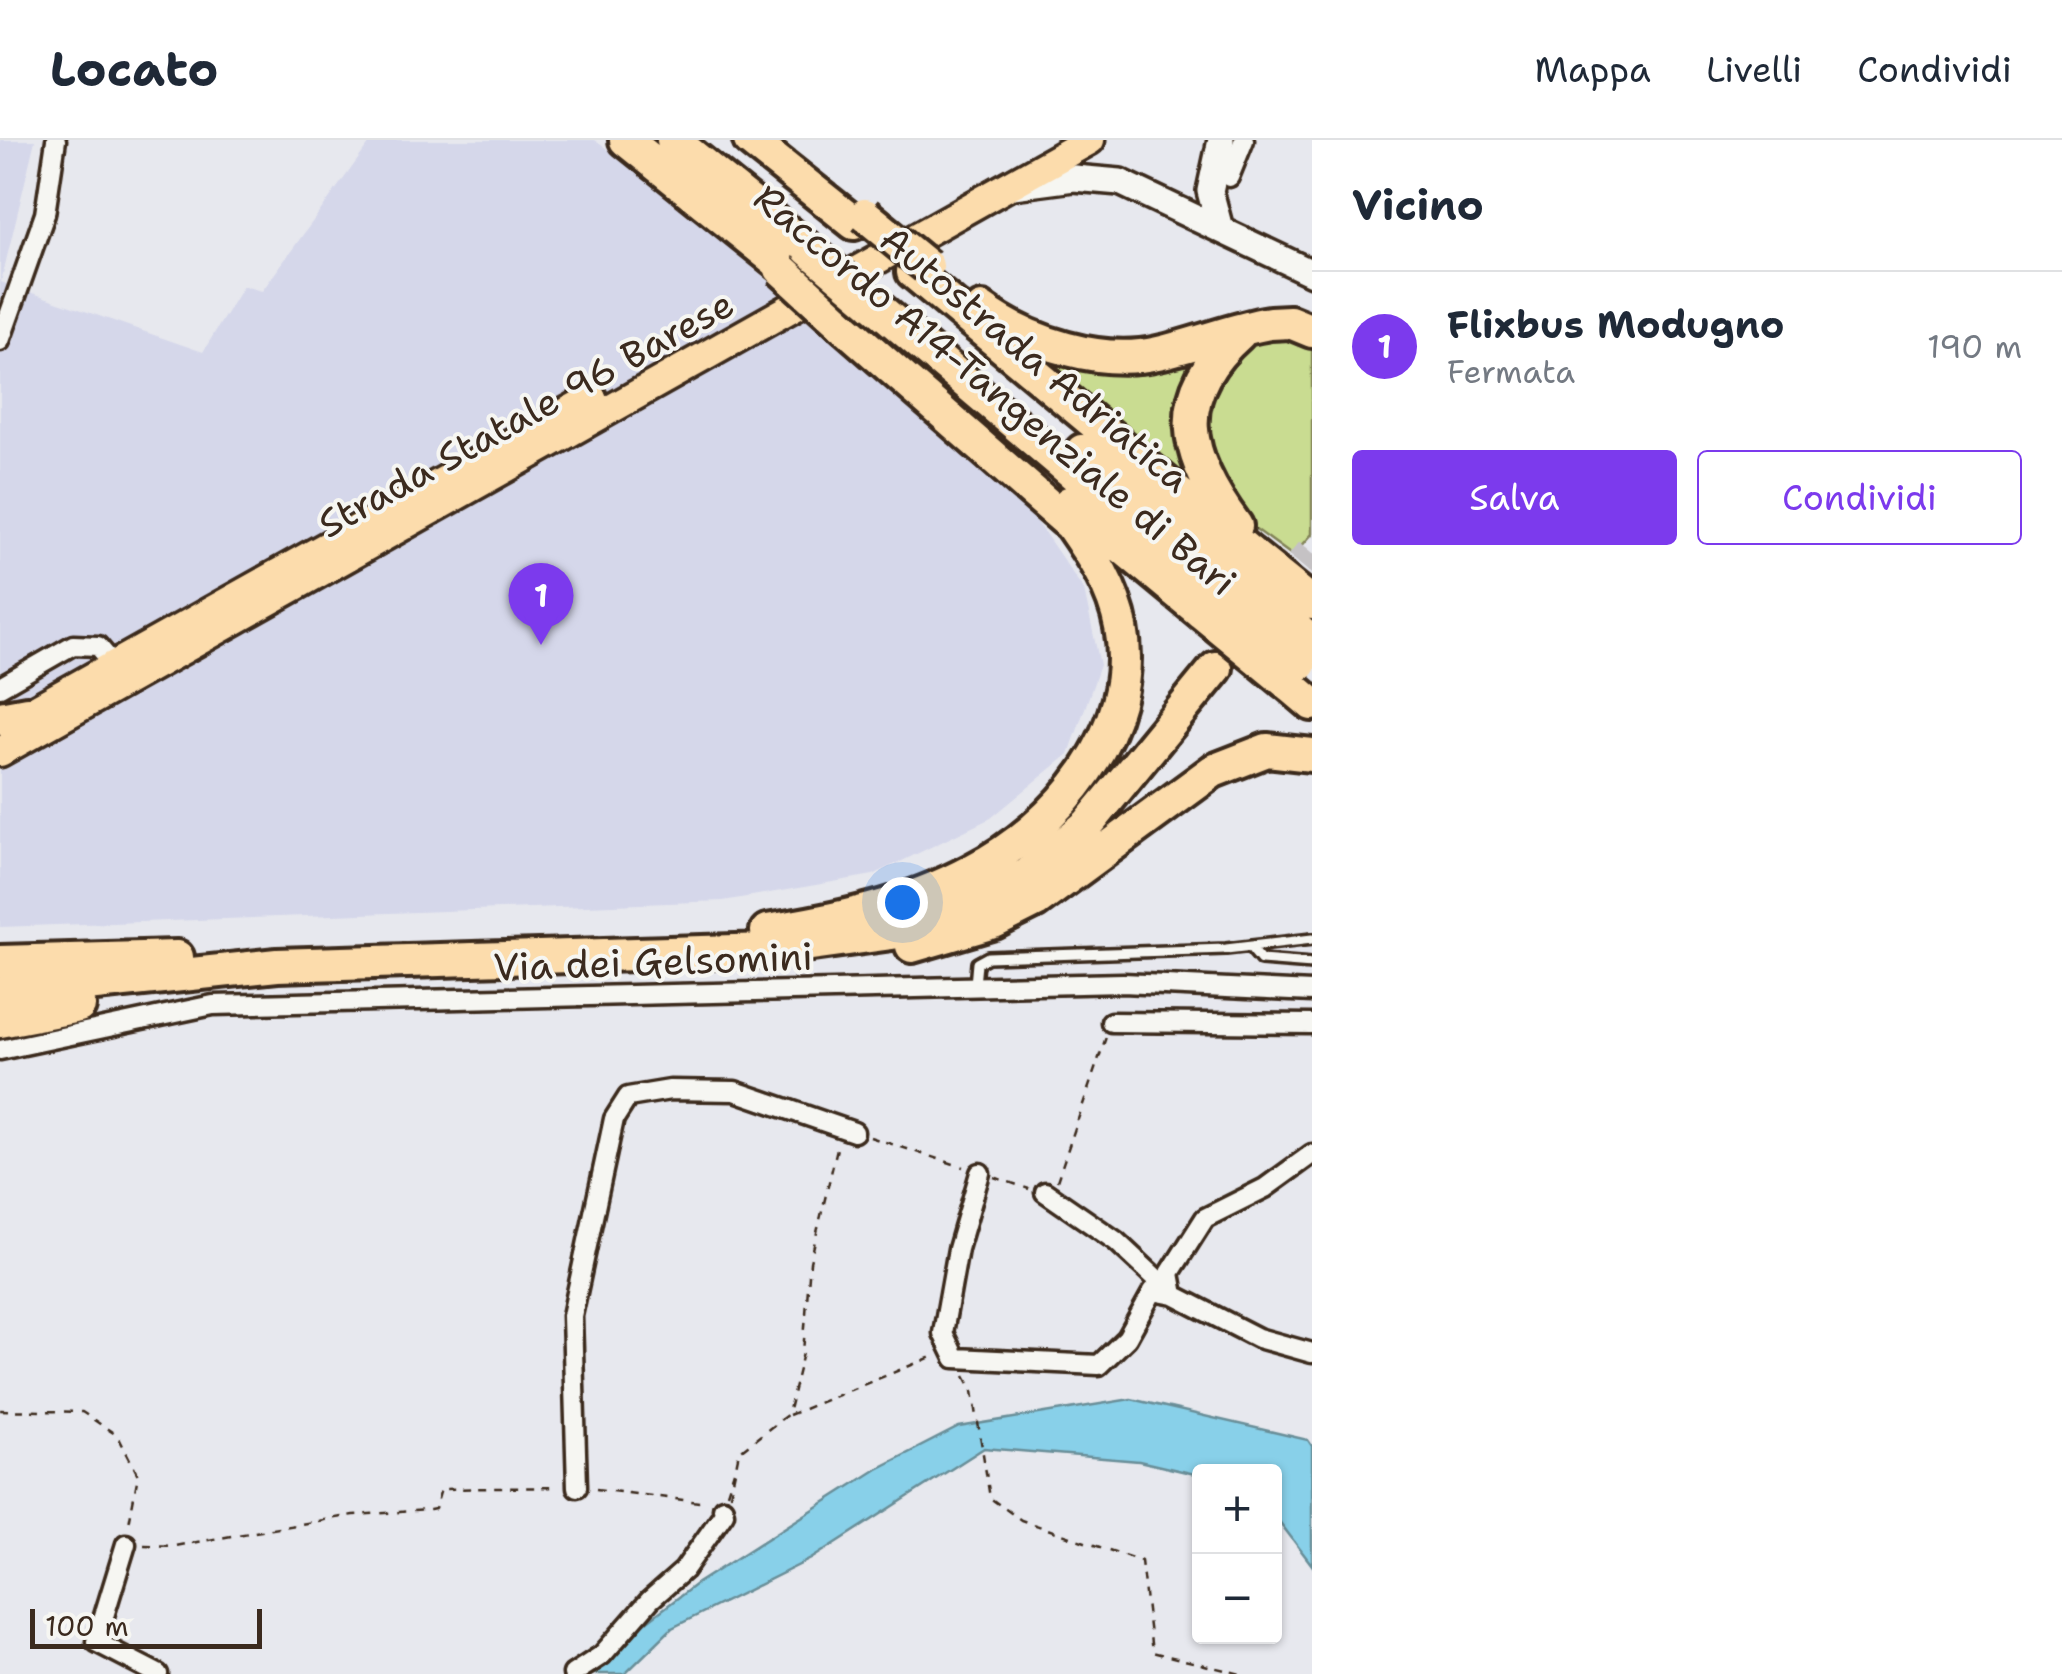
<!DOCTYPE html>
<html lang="it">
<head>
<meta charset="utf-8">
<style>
	:root { --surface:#fff; --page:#f6f6f7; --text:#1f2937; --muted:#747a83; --line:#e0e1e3; --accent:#7c3aed }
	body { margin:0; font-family:"Shantell Sans",sans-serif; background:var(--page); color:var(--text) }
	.controls { position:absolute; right:30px; bottom:30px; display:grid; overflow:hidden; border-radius:10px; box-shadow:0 2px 8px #0004 }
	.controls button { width:90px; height:90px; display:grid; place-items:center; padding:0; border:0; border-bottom:2px solid var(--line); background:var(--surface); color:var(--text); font:50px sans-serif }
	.scale { position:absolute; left:30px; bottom:25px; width:232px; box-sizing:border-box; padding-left:10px; border:5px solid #3b2a1e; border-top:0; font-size:28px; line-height:35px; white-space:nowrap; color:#3b2a1e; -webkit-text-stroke:8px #f6f6f2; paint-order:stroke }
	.you { position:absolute; left:902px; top:762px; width:35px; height:35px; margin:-25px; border:8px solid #fff; border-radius:50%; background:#1a73e8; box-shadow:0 0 0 15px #1a73e833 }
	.badge { display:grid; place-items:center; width:65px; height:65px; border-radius:50%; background:var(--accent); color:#fff; font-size:32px; font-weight:700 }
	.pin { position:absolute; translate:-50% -82px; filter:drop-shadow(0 2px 5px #0008) }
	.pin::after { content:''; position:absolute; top:52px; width:35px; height:30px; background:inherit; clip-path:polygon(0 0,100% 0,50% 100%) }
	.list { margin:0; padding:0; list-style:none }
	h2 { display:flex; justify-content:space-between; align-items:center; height:130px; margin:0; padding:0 40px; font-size:42px }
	h2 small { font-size:32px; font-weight:400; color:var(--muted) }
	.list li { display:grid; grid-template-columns:65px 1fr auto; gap:30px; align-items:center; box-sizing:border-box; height:150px; padding:0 40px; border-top:2px solid var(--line) }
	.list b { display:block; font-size:38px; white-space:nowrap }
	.list p { margin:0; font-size:32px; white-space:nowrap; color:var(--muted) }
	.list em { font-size:32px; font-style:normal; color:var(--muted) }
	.actions { display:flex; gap:20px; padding:30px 40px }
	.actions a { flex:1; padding:22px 0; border:2px solid var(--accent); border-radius:10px; text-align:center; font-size:35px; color:var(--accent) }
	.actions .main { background:var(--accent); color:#fff }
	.map { position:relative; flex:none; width:1312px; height:1534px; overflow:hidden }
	header { display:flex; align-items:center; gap:60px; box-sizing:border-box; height:140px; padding:0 50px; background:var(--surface); border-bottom:2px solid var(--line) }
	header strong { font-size:48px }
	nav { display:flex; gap:55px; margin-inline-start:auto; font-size:35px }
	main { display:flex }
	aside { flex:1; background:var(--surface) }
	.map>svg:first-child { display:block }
	.built { fill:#d5d7ea }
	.green { fill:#c9dc91; stroke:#828358; stroke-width:2.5 }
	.water { fill:#88d0e9; stroke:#698e98; stroke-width:2.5 }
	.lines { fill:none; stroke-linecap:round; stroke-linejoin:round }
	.highway-tunnel { stroke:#c5c2c4; stroke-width:32; stroke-dasharray:32 16; stroke-linecap:butt }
	.lane-casing { stroke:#3b2a1e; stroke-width:16 }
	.street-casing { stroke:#3b2a1e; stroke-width:25 }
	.secondary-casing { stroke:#3b2a1e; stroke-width:32 }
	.primary-casing { stroke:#3b2a1e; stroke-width:35 }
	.highway-casing { stroke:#3b2a1e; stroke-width:40 }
	.path { stroke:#3b2a1e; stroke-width:2.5; stroke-dasharray:8 8; stroke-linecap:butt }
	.lane { stroke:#f6f6f2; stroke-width:9 }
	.street { stroke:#f6f6f2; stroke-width:18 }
	.secondary { stroke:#f6f6f2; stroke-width:25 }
	.primary { stroke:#fcdcac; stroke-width:28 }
	.highway { stroke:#fcdcac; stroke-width:32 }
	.highway-bridge-casing { stroke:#3b2a1e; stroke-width:40; stroke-linecap:butt }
	.highway-bridge { stroke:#fcdcac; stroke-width:32 }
	.labels { text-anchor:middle; stroke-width:8; stroke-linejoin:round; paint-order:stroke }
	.street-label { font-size:38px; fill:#3b2a1e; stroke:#f6f6f2 }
</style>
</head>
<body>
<header>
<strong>Locato</strong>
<nav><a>Mappa</a><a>Livelli</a><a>Condividi</a></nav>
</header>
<main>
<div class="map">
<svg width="1312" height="1534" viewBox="0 0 1312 1534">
	<rect width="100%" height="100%" fill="#e7e8ee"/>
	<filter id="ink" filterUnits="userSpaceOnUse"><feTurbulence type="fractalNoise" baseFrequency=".01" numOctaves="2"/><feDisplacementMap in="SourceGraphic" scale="20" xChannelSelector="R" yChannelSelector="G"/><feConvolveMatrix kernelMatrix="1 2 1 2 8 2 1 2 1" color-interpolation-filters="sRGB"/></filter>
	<g filter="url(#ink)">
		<!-- built -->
		<path class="built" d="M0,0H35L1,142L203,212L243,146L262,151L372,0H594L639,31L1015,350L1084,450L1100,525L1069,614L991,678L873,735L723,761L0,787Z"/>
		<!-- green -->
		<path class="green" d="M1268,191L1312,203V394L1293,416L1242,379L1221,354L1198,266L1207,237Z
			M1027,205L1190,221C1169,261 1178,294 1192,336L1187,340L1036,219Z"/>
		<!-- water -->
		<path class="water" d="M1131,1259L1308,1300L1312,1306V1425L1275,1376L1274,1332H1200L1199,1335L1139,1321L984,1308L811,1419L672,1488L625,1534H578L696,1444L877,1329L959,1287Z"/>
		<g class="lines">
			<!-- highway-tunnel -->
			<path class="highway-tunnel" d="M1270,462L1312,412"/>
			<defs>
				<path id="lane" d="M1250,807L1261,820L1312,824
					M975,845L977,823L988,817L1226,809L1312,799"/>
				<path id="street" d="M1229,37L1244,0
					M0,201L45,74L56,0
					M0,547L73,505L98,506L114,525
					M1111,882L1312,884
					M0,910L213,865L1123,843L1312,852
					M980,1033L958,1109L943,1193L955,1218L1099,1225L1127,1198L1153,1151L1174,1155L1170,1133L1205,1078L1265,1048L1312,1014
					M1045,1052L1116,1101L1174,1155L1258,1198L1312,1213
					M577,1347L572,1176L614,979L628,957L670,950L735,951L854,992
					M126,1404L96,1502L158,1534
					M573,1534L602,1515L650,1460L684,1430L724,1373L723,1368"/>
				<path id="secondary" d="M1013,46L1074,38L1120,42L1312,133
					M1220,89L1210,51L1221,0"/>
				<path id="primary" d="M9,584L592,258
					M0,612L1090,0"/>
				<path id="highway" d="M626,0L784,127
					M673,0L808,109
					M750,0L854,83
					M913,132L1250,413
					M872,163L1217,455
					M982,169C1028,203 1101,226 1158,213C1196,205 1232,189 1270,183L1290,182L1312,191
					M1082,311L1232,436
					M1069,363L1202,473
					M1236,386C1184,316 1169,256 1239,194
					M1286,542L1312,564
					M0,578L27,573
					M767,791C837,780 908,765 971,731C1057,687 1141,590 1121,487C1114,449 1092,415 1071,385L841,184
					M912,806L994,782L1036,761L1213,631L1267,610L1312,615
					M0,822L177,817
					M0,854L277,825L768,810L892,793L934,780L1027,735L1088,684L1216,528
					M0,881L79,866"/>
			</defs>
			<!-- lane casing -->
			<use href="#lane" class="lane-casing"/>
			<!-- street casing -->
			<use href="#street" class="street-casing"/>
			<!-- secondary casing -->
			<use href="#secondary" class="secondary-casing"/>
			<!-- primary casing -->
			<use href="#primary" class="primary-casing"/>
			<!-- highway casing -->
			<use href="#highway" class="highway-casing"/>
			<!-- path -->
			<path class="path" d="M870,997L963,1027
				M994,1037L1029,1049
				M1057,1041L1106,897
				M965,1236L973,1251L990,1358L1021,1380L1141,1421L1152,1512L1241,1534
				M0,1270L82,1272L118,1296L138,1335L128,1389
				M789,1275L934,1216
				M596,1349L707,1363
				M727,1353L734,1331
				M730,1355L739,1312L788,1274L803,1213L810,1122L838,1004
				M144,1405L174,1406L353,1375L430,1370L435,1369L441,1349L558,1347"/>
			<!-- lane -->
			<use href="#lane" class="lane"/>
			<!-- street -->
			<use href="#street" class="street"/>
			<!-- secondary -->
			<use href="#secondary" class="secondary"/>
			<!-- primary -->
			<use href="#primary" class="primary"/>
			<!-- highway -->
			<use href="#highway" class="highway"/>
			<defs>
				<path id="highway-bridge" d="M865,75L927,126
					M808,109L872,163
					M781,129L841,184
					M1250,413L1312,463
					M1232,436L1312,502
					M1217,455L1300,524
					M1202,473L1286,542"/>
			</defs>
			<!-- highway-bridge casing -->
			<use href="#highway-bridge" class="highway-bridge-casing"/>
			<!-- highway-bridge -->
			<use href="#highway-bridge" class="highway-bridge"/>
		</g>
	</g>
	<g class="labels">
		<!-- street labels -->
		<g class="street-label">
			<text transform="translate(1035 219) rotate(40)" y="13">Autostrada Adriatica</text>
			<text transform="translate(995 250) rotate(40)" y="13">Raccordo A14-Tangenziale di Bari</text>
			<text transform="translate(526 274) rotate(-29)" y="13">Strada Statale 96 Barese</text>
			<text transform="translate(653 822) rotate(-2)" y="13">Via dei Gelsomini</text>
		</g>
	</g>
</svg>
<div class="controls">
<button>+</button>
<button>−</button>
</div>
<div class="scale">100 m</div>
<div class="you"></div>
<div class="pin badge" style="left:541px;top:505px">1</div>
</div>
<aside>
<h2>Vicino<small></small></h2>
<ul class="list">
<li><span class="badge">1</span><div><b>Flixbus Modugno</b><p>Fermata</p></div><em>190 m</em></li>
</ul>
<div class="actions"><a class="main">Salva</a><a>Condividi</a></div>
</aside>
</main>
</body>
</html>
